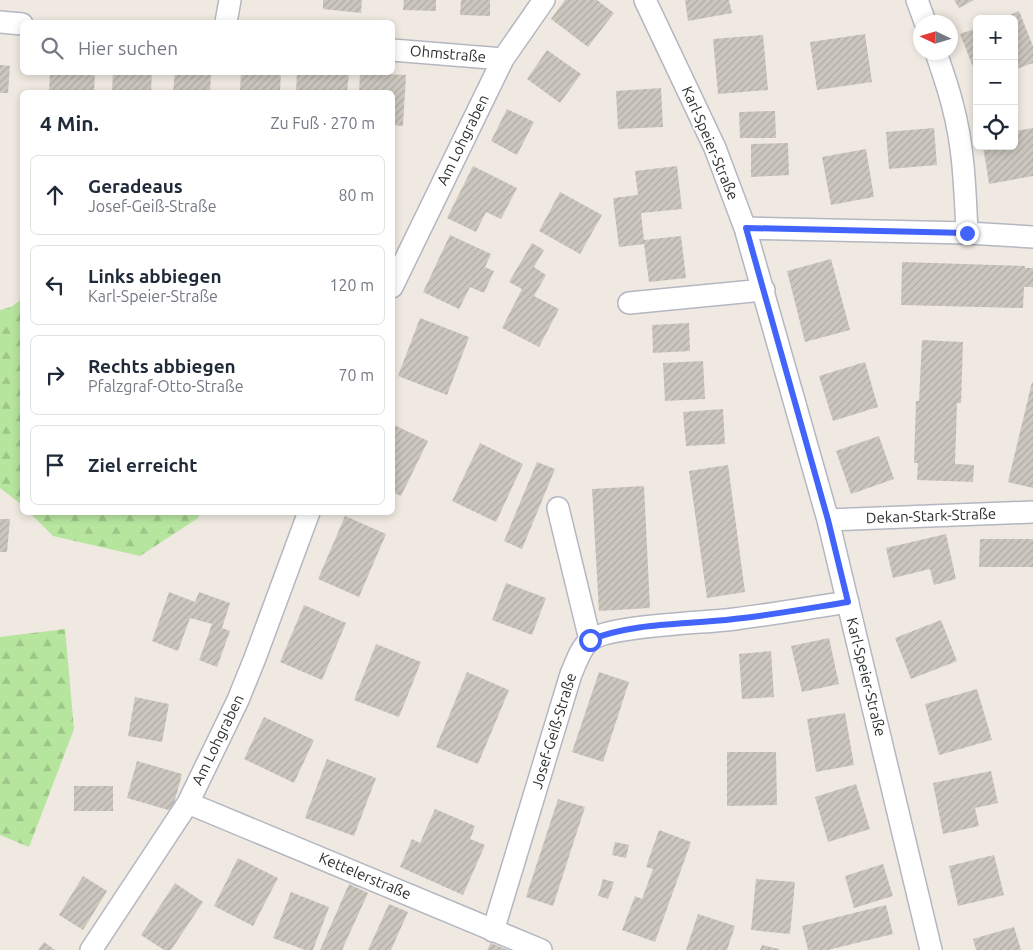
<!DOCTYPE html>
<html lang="de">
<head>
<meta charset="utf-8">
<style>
	:root { --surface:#fff; --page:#f2f2f3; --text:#1f2937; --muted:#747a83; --line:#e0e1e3 }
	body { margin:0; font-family:Ubuntu,sans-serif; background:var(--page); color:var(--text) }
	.controls { position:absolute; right:15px; top:15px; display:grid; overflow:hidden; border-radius:8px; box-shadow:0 2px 8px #0003 }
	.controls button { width:45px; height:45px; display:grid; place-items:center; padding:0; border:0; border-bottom:1px solid var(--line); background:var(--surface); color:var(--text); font:25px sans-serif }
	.compass { position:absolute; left:913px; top:15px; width:45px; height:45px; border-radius:50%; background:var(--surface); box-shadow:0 2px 8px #0003; rotate:274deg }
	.stop { position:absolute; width:15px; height:15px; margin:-11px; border:4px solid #4264fb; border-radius:50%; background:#fff }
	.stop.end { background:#4264fb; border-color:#fff; box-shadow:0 1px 5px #0008 }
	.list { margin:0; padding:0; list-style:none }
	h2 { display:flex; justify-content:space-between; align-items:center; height:65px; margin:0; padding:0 20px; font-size:21px }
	h2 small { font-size:16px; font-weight:400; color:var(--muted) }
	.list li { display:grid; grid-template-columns:32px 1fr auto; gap:15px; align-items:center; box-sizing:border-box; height:80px; margin:0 10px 10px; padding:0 10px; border:1px solid var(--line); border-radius:8px }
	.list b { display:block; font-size:19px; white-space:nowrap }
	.list p { margin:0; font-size:16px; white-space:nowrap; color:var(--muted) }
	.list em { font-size:16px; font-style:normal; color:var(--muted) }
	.icon { flex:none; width:28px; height:28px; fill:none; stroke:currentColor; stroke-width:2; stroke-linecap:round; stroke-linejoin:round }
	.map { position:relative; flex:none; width:1033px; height:950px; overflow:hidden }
	.search { position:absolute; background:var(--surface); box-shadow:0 2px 8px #0003; left:20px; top:20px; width:375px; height:55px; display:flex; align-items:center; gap:12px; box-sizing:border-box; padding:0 18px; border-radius:8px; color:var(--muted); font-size:19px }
	.panel { position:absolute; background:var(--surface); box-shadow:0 2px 8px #0003; left:20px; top:90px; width:375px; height:425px; border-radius:8px }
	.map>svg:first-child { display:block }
	.forest { fill:url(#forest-firs) }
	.building { fill:url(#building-hatch) }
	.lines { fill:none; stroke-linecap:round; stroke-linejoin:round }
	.minor-casing { stroke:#b4b7c1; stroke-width:24 }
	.minor { stroke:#fff; stroke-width:21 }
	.route { stroke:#4264fb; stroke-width:6 }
	.labels { text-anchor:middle; stroke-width:4; stroke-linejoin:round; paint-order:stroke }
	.street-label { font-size:15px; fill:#2e2e2e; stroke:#fff }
</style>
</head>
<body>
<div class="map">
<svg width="1033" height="950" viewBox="0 0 1033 950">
	<defs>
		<pattern id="forest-firs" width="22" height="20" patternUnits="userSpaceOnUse" patternTransform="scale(1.25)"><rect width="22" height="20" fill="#b6e59e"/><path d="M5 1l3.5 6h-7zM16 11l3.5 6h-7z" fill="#9dc588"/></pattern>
		<pattern id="building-hatch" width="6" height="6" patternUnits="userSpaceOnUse" patternTransform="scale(1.25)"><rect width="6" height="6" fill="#cbc7bf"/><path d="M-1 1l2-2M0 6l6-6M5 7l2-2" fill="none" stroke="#afaba4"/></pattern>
	</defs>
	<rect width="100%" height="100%" fill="#efe9e1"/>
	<!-- forest -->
	<path class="forest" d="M22,299V505L0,488V310L11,307Z
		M30,513H200L198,518L140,556L53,536Z
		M65,629L74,729L29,847L0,835V637Z"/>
	<!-- building -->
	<path class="building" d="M323,0H362L361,13L323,9Z
		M404,0H436V11L403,10Z
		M461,0H490V16L460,15Z
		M565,0H597L614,13L588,47L551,19Z
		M685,0H729L732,13L688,21Z
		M954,0H974L959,8Z
		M1019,11L1033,46V63L1014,70V19H1000Z
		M977,28V77L960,34Z
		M865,34L872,82L817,90L810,42Z
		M763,35L768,90L718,94L713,39Z
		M547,50L581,74L560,103L527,79Z
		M0,65L10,66L8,93H0Z
		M50,72H95L94,92H49Z
		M113,72H152L151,92H112Z
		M175,72H211L210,92H173Z
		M241,72H281L280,92H240Z
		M297,72H349L347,92H296Z
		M360,73L406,75L403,126L392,125V92H359Z
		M661,88L663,127L618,129L616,91Z
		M507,109L534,122L517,155L491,141Z
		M775,111L776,138H740L739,112Z
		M934,128L937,165L889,169L886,132Z
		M1033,128V176L989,184L983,146H1014V131Z
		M788,143L789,175L751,177V144Z
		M866,149L874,197L831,205L822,157Z
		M473,166L517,188L501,219L486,212L476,232L447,218Z
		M677,166L682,209L641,213L644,240L681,236L686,278L649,282L644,244L619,247L613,198L638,195L635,171Z
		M560,192L602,215L580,254L539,231Z
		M450,235L491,254L485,267L494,271L484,293L470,287L459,309L423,292Z
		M532,243L544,250L534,267L546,275L534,296L559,309L539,347L502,328L522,289L509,282Z
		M831,259L850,330L805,342L787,271Z
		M902,262L1025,266V268H1033V287H1024L1023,308L901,305Z
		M420,318L469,337L447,395L398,376Z
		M689,323L690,351L653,353L652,325Z
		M922,340L963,342L961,403H957L955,464L974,465L973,482L917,480L918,463H914L916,401H919Z
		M703,361L705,399L665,401L663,363Z
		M865,362L878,407L833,421L819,376Z
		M1032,382L1033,383V488L1008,482Z
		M723,409L725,444L686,446L683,412Z
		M392,424L428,441L401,496L392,492Z
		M879,436L894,479L851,494L836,451Z
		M480,443L523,464L496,522L452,501Z
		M537,462L555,469L522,549L504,541Z
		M728,465L745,592L707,598L689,471Z
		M644,486L650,608L599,611L592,489Z
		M345,516L386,534L359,597L318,579Z
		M0,519H10L7,552H0Z
		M946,534L956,579L934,585L930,569L893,578L886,548Z
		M980,539H1033V567H979Z
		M506,583L546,598L532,635L492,620Z
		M169,592L195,602L199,592L230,603L222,628L230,631L217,667L199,660L212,624L190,618L178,651L152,641Z
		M304,605L346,623L322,680L280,662Z
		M941,620L957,661L911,679L895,638Z
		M829,638L839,684L802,692L791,646Z
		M376,644L421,662L399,717L354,700Z
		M771,651L774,697L742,699L739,654Z
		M467,672L509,690L478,764L436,747Z
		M599,672L629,682L603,762L572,752Z
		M977,689L992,740L939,755L925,704Z
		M135,697L169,704L162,742L128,736Z
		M845,713L854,765L816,772L807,719Z
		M264,717L314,740L294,783L244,759Z
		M727,752H776L777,805L727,806Z
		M327,759L376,778L354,836L305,818Z
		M137,761L182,774L172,811L127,798Z
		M991,771L998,803L975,808L979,826L943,834L933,783Z
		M856,784L870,829L828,842L815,797Z
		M74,786H113V811H74Z
		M558,799L585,807L553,906L526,897Z
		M435,809L475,826L470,839L485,845L463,895L400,867L412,839L420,843Z
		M659,830L691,842L655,942L622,930L635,896L642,899L653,869L646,867Z
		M615,842L629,845L626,858L612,855Z
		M994,855L1004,895L958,906L949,866Z
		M238,858L278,878L253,926L214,906Z
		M883,864L893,896L854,908L845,876Z
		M83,876L107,891L83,930L59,915Z
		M603,879L614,882L608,899L598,896Z
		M756,879L795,882L790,934L751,930Z
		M175,883L203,902L171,950H164L141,935Z
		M349,884L368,893L342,950H320Z
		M291,892L329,907L313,950H305L273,938Z
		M389,904L408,912L391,950H368Z
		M886,905L893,934L828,950H808L802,926Z
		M698,914L735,926L727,950H686Z
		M1014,927L1021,950H976L973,939Z
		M44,942L55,950H38Z
		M491,943L508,950H487Z
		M762,945L779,949V950H760Z"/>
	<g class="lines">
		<defs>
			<path id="minor" d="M645,0L715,148L745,228L828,520L931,950
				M917,0L925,22
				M0,22L22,24
				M226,22L230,0
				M392,50L503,59
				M936,52C942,71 949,89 953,107C964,148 965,191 967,233
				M745,228L967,233L1033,237
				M392,287L503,59L544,0
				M629,303L764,290
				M558,508L590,640
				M828,520L1033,512
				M188,803L541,950
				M493,931L571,674C576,663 580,649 589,641C607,625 707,623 735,619C773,614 810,608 848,602
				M91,950L188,803L238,700L255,658L309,512"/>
		</defs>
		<!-- minor casing -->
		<use href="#minor" class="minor-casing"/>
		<!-- minor -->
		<use href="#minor" class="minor"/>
	</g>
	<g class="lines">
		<!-- route -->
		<path class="route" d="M590,640C635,622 686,625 734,619C772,615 810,608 848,602L828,520L746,228L967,233"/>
	</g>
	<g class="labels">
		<!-- street labels -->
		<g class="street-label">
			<text transform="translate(448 54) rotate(5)" y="5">Ohmstraße</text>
			<text transform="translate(463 140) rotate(-64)" y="5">Am Lohgraben</text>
			<text transform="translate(710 143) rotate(67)" y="5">Karl-Speier-Straße</text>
			<text transform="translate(931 516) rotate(-2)" y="5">Dekan-Stark-Straße</text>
			<text transform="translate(866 677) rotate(76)" y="5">Karl-Speier-Straße</text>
			<text transform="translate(554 731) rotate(-73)" y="5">Josef-Geiß-Straße</text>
			<text transform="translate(218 740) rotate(-64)" y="5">Am Lohgraben</text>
			<text transform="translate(365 876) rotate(23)" y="5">Kettelerstraße</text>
		</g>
	</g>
</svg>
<div class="controls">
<button>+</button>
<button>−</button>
<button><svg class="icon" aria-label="locate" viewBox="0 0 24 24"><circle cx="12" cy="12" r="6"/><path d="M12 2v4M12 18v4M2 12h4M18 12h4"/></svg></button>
</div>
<svg class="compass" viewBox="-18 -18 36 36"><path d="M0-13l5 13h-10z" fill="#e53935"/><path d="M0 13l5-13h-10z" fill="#747a83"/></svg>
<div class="stop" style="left:590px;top:640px"></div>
<div class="stop end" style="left:967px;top:233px"></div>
<div class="search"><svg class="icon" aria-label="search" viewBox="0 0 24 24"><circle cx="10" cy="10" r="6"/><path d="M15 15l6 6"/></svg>Hier suchen</div>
<section class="panel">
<h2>4 Min.<small>Zu Fuß · 270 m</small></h2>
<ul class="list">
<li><svg class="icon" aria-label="ahead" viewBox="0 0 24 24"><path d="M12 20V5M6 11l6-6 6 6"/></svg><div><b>Geradeaus</b><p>Josef-Geiß-Straße</p></div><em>80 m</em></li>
<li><svg class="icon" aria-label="left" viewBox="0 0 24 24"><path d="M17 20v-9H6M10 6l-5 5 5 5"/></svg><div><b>Links abbiegen</b><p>Karl-Speier-Straße</p></div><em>120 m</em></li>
<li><svg class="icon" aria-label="right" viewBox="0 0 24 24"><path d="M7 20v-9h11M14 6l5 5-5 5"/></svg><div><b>Rechts abbiegen</b><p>Pfalzgraf-Otto-Straße</p></div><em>70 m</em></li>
<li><svg class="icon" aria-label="arrive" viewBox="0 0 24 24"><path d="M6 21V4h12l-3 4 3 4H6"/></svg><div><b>Ziel erreicht</b></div></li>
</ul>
</section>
</div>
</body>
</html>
